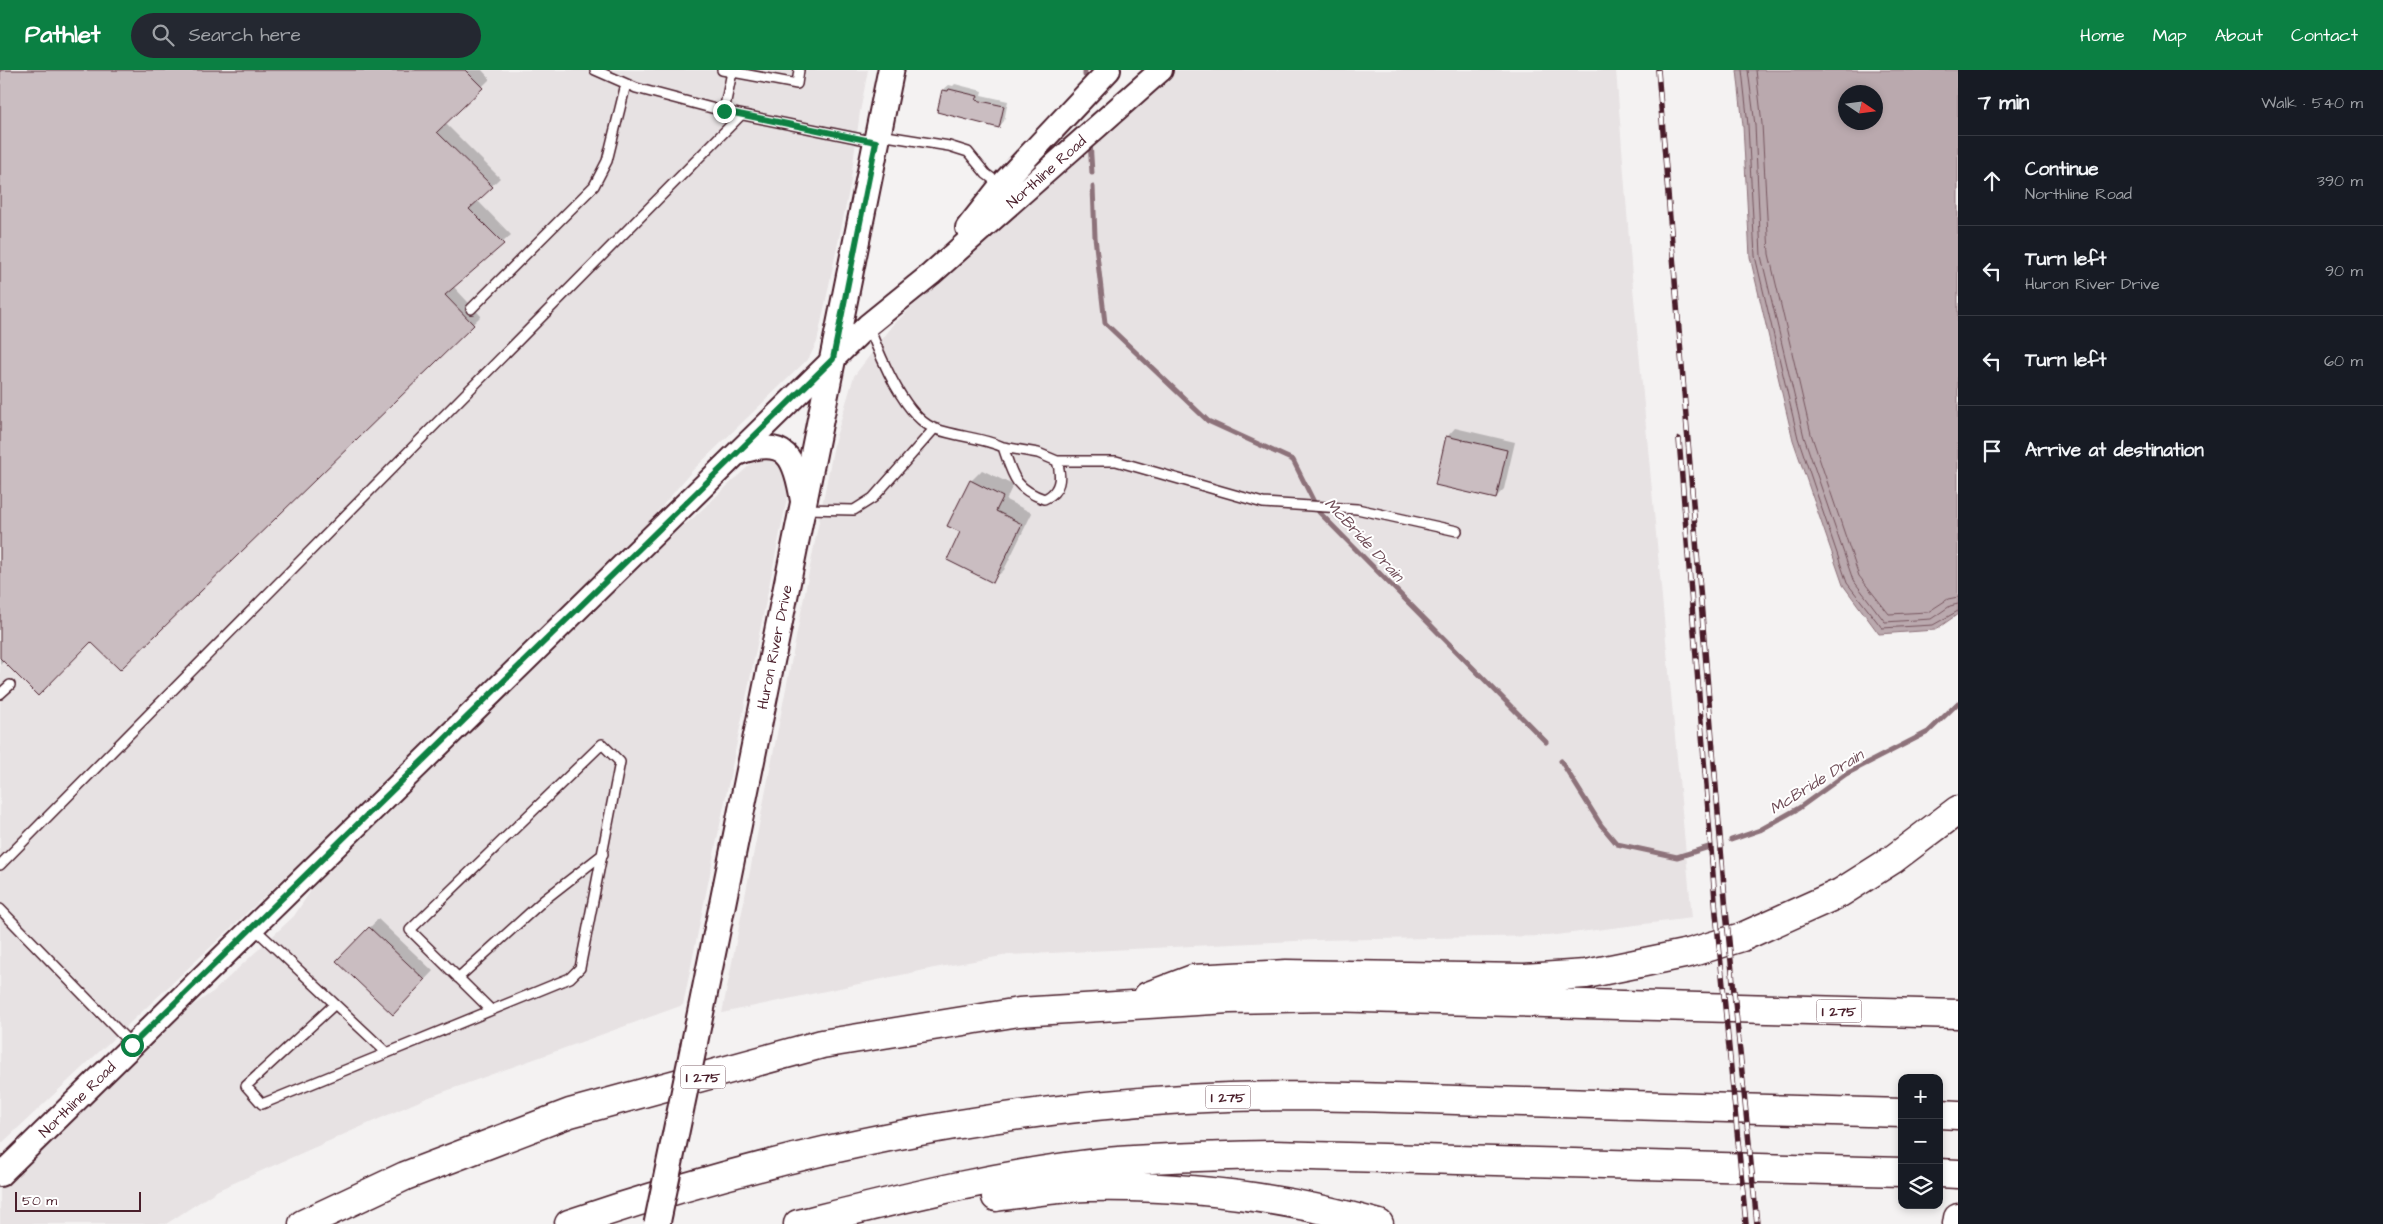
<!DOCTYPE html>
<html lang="en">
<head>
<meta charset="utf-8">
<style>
	:root { --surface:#171b24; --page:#242831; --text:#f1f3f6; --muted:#9ea1a6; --line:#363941; --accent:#0b8043 }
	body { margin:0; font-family:"Architects Daughter",sans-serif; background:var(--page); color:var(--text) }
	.controls { position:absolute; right:15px; bottom:15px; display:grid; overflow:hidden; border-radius:10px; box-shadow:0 2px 8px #0003 }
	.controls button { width:45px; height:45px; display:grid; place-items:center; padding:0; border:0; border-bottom:1px solid var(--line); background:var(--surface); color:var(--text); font:25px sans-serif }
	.compass { position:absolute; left:1838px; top:15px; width:45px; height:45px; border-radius:50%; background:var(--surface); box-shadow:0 2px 8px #0003; rotate:103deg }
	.scale { position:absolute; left:15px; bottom:12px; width:126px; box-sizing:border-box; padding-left:5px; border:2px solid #4a1f2b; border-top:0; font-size:14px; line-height:18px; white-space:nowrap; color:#4a1f2b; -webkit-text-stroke:4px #fff; paint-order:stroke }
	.stop { position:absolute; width:15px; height:15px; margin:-11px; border:4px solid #0b8043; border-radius:50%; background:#fff }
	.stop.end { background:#0b8043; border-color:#fff; box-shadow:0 1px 5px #0008 }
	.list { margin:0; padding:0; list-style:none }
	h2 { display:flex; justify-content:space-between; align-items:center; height:65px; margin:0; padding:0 20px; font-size:21px }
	h2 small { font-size:16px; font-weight:400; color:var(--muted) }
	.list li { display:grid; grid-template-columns:32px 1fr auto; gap:15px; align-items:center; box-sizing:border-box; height:90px; padding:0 20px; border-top:1px solid var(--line) }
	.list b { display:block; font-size:19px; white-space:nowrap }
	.list p { margin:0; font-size:16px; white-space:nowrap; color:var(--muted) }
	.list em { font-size:16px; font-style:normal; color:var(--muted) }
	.icon { flex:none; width:28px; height:28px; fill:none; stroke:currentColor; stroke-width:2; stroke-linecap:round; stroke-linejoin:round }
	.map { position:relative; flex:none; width:1958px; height:1154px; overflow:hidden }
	header { display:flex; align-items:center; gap:30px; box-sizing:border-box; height:70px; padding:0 25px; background:var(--accent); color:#fff }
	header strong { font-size:24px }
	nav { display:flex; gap:28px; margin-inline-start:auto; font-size:18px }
	.search { width:350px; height:45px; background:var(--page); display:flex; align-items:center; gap:12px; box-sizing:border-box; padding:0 18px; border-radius:28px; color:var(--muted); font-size:19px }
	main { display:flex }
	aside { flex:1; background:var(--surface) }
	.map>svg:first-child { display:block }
	.built { fill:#e7e2e3 }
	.water { fill:#baa9ae; stroke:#8d727a; fill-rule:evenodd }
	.shadow { fill:#0003 }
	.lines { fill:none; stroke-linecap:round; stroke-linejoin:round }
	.shore { stroke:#77565f; stroke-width:1 }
	.stream { stroke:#8d727a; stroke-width:5 }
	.building { fill:#cabdc1; stroke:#4a1f2b }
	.service-casing { stroke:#4a1f2b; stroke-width:12 }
	.tertiary-casing { stroke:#4a1f2b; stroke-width:26 }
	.secondary-casing { stroke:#4a1f2b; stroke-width:29 }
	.motorway-casing { stroke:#4a1f2b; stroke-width:31 }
	.service { stroke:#fff; stroke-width:9 }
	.tertiary { stroke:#fff; stroke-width:22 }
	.secondary { stroke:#fff; stroke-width:25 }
	.motorway { stroke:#fff; stroke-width:28 }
	.rail-casing { stroke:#4a1f2b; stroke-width:5.5 }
	.rail { stroke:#fff; stroke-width:4; stroke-dasharray:11; stroke-linecap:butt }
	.secondary-bridge-casing { stroke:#4a1f2b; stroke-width:29; stroke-linecap:butt }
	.secondary-bridge { stroke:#fff; stroke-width:25 }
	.route { stroke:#0b8043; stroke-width:6 }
	.labels { text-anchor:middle; stroke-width:4; stroke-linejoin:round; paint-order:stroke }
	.shield { fill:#fff; stroke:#80626b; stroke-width:1 }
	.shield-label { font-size:14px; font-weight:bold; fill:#4a1f2b }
	.street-label { font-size:15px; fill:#4a1f2b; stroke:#fff }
	.water-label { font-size:16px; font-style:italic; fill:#714f59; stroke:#fff }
</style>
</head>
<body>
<header>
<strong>Pathlet</strong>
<div class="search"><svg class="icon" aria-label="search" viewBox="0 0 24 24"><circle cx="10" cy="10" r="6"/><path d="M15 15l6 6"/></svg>Search here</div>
<nav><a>Home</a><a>Map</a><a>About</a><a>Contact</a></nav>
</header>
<main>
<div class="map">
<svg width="1958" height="1154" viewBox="0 0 1958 1154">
	<rect width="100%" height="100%" fill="#f4f2f2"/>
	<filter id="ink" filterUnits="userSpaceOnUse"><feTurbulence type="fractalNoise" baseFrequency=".02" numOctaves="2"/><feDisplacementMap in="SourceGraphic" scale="10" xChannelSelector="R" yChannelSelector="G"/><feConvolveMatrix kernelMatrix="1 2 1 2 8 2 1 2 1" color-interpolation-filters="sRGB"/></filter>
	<g filter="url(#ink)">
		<!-- built -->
		<path class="built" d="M0,0H868L860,42L850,116L817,272L809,288L692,401L641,461L414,686L0,1075Z
			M1159,0H1616L1632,207L1692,848L1548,866L1316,870L1008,885L934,898L722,943L835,370L854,306L894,254Z
			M763,386L770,387L779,393L789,410L788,424L683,935L424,1029L218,1120L166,1154H0V1119L173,949L214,921L294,846L322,804L662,471L692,449L755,390Z"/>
		<!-- water -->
		<path class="water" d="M1737,0H1958V544L1935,560L1879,564L1843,515L1793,370L1750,187L1743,56ZM1846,22H1876V52H1846Z"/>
		<!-- shadow -->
		<path class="shadow" d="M0,0H482L490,9L445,53L500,108L477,130L511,165L453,216L481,246L120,598L91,571L4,591L0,595Z
			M955,14L982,21L981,25L1008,31L1004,51L999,57L943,20L949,15L953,16Z
			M1455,358L1515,372L1504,419L1496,427L1447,367Z
			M982,400L1013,415L1006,430L1032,443L1004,500L992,511L962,461L971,411Z
			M378,849L433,901L393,943L338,891Z"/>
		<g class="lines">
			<!-- shore -->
			<path class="shore" d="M1742,0L1748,55L1755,186L1798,368L1847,513L1882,558L1933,555L1958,541
				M1748,0L1755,55L1761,186L1804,367L1853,510L1885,552L1931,549L1950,536L1958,534
				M1756,0L1762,54L1769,184L1811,364L1859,506L1889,544L1928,542L1948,529L1958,527"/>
			<!-- stream -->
			<path class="stream" d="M1085,0V5
				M1090,71L1092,103
				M1093,117L1095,167L1105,253L1208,351L1293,390L1319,442L1546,672
				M1561,691L1601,755L1617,774L1677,787L1709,777
				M1731,770L1760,760L1799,738L1846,704L1928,662L1958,633"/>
		</g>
		<!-- building -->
		<path class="building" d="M0,0H465L483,18L437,62L493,117L469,139L504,174L445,225L474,255L120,600L91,572L38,626L0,588Z
			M949,19L978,26L976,30L1004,36L999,58L937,42L942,20L948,21Z
			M1446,366L1507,380L1496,429L1435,415Z
			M970,410L1003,427L996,441L1022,454L993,513L947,490L960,462L947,456Z
			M369,857L425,910L393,945L336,891Z"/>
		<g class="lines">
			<defs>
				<path id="service" d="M595,0L636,18L719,40L876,72
					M722,0L797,14L799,0
					M724,41L732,2
					M880,65L949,76L968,82L986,104L1001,115
					M471,239L594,116L607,91L626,14
					M869,257C880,286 905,349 936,359C958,367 981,367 1003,377C1013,406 1014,418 1044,429C1061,422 1062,407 1057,391L1038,383L1003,377
					M1057,391H1116L1263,433L1357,439L1457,461
					M804,439L854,440L873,428L934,359
					M0,624L10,615
					M0,795L741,45
					M0,839L132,975
					M253,857L387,983L570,908L580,898L620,692L602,674L410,860L491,940
					M458,908L544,830L603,784
					M335,934L246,1016L262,1034L387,983"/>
				<g id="tertiary">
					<path d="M967,158L1001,115L1109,0"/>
					<path d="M737,384C787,365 795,388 802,431"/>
					<path id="s1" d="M0,1105L868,255L931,204L1161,0"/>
				</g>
				<g id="secondary">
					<path id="s2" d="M694,975L891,0"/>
				</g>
				<path id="motorway" d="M1148,926L1193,909L1286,904L1524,908L1586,904L1689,883L1742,867L1840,823L1892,790L1958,740
					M1939,1044L1958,1045
					M1939,1103L1958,1104
					M996,1127C1026,1123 1057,1118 1087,1117C1185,1115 1285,1127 1379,1154
					M303,1154L405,1106L570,1043L822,974L1019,942L1229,929L1326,927L1958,944
					M569,1154C768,1086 974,1041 1184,1029C1286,1023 1387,1028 1489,1031C1626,1035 1764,1039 1902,1043
					M798,1154C900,1129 1002,1103 1107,1092C1162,1087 1218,1086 1273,1085L1902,1102
					M1957,1154L1958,1148"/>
			</defs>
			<!-- service casing -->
			<use href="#service" class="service-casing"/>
			<!-- tertiary casing -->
			<use href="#tertiary" class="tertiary-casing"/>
			<!-- secondary casing -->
			<use href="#secondary" class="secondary-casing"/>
			<!-- motorway casing -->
			<use href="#motorway" class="motorway-casing"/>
			<!-- service -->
			<use href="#service" class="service"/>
			<!-- tertiary -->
			<use href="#tertiary" class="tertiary"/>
			<!-- secondary -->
			<use href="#secondary" class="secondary"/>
			<!-- motorway -->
			<use href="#motorway" class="motorway"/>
			<defs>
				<path id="rail" d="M1658,0L1726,841L1757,1154
					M1679,369L1716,843L1746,1154"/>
			</defs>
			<!-- rail casing -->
			<use href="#rail" class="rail-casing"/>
			<!-- rail -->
			<use href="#rail" class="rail"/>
			<defs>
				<path id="secondary-bridge" d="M657,1154L694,975"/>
			</defs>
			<!-- secondary-bridge casing -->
			<use href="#secondary-bridge" class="secondary-bridge-casing"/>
			<!-- secondary-bridge -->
			<use href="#secondary-bridge" class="secondary-bridge"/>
		</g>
	</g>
	<g class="lines" filter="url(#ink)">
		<!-- route -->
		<path class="route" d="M132,975L833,289L876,72L724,41"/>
	</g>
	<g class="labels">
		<!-- shield labels -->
		<g class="shield">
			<rect x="1816.5" y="929.5" width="45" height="23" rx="4"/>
			<rect x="680.5" y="995.5" width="45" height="23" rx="4"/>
			<rect x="1205.5" y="1015.5" width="45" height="23" rx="4"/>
		</g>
		<g class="shield-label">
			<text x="1839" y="946">I 275</text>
			<text x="703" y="1012">I 275</text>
			<text x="1228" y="1032">I 275</text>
		</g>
		<!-- street labels -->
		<g class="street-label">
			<text dy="5" stroke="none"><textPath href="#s1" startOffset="1450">Northline Road</textPath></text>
			<text dy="5" stroke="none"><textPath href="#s2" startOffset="406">Huron River Drive</textPath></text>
			<text dy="5" stroke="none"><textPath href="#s1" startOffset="108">Northline Road</textPath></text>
		</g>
		<!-- water labels -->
		<g class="water-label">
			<text transform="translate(1365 469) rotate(47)" y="6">McBride Drain</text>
			<text transform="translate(1816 711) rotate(-32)" y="6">McBride Drain</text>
		</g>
	</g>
</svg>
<div class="controls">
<button>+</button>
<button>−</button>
<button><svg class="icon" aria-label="layers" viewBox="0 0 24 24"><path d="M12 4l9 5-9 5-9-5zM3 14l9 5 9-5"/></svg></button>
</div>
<svg class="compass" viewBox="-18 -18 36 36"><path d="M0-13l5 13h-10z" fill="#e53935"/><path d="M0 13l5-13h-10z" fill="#9ea1a6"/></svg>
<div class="scale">50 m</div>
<div class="stop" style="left:132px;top:975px"></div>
<div class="stop end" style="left:724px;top:41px"></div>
</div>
<aside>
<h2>7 min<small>Walk · 540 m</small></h2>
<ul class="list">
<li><svg class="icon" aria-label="ahead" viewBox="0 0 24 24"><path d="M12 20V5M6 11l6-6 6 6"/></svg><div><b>Continue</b><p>Northline Road</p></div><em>390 m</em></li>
<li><svg class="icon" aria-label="left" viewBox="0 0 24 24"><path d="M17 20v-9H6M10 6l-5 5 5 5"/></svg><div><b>Turn left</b><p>Huron River Drive</p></div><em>90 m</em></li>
<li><svg class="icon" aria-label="left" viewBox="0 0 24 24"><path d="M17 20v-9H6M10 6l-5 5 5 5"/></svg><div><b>Turn left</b></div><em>60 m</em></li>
<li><svg class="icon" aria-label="arrive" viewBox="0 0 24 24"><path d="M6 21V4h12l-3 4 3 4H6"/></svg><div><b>Arrive at destination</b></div></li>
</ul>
</aside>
</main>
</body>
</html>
